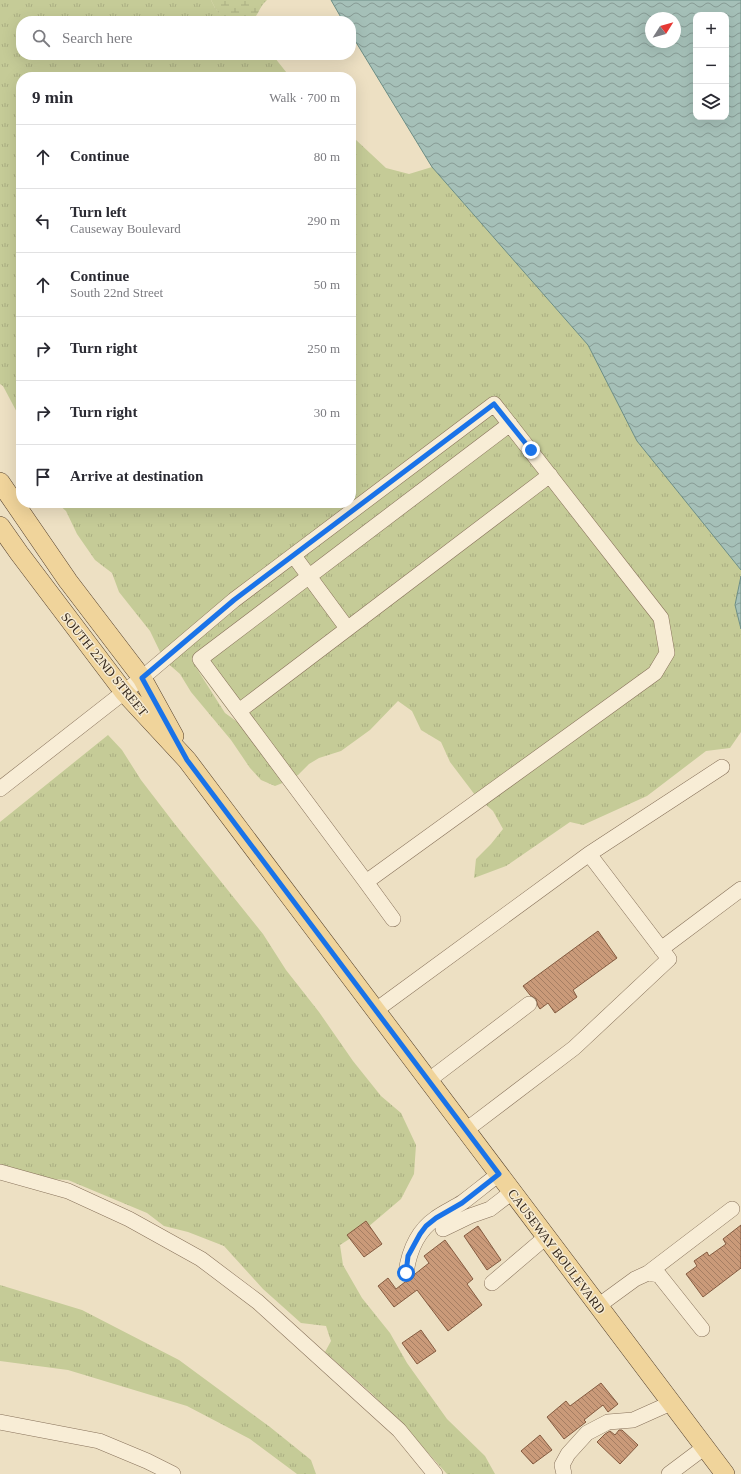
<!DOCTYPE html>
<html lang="en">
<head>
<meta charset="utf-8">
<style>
	:root { --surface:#fff; --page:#f7f7f7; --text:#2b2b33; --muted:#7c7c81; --line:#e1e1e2 }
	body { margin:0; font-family:"Times New Roman",serif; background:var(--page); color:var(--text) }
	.controls { position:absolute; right:12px; top:12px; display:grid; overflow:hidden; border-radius:8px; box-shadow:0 4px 16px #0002 }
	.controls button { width:36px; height:36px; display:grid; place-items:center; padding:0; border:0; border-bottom:1px solid var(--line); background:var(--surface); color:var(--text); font:20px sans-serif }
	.compass { position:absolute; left:645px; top:12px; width:36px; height:36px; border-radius:50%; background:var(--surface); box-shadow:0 4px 16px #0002; rotate:53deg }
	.stop { position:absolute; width:12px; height:12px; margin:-9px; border:3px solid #1a73e8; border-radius:50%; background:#fff }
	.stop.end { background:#1a73e8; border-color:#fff; box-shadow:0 1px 4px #0008 }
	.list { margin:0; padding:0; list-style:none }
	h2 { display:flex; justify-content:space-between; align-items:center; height:52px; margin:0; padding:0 16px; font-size:17px }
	h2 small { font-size:13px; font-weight:400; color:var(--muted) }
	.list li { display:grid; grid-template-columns:26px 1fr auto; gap:12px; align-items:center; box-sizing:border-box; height:64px; padding:0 16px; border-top:1px solid var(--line) }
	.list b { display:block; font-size:15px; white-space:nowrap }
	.list p { margin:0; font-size:13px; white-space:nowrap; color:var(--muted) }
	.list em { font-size:13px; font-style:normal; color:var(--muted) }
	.icon { flex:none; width:22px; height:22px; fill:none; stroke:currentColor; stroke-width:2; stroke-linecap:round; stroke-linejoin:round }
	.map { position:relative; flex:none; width:741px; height:1474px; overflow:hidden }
	.search { position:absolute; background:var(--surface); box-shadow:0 4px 16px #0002; left:16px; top:16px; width:340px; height:44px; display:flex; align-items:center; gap:10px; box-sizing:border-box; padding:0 14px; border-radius:16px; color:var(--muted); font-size:15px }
	.panel { position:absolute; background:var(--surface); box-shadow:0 4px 16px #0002; left:16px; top:72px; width:340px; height:436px; border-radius:16px }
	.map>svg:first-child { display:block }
	.grass { fill:url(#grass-tufts); fill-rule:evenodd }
	.wetland { fill:url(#wetland-marsh) }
	.water { fill:url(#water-waves); stroke:#6c8e85; fill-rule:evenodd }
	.building { fill:url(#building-back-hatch); stroke:#855b40 }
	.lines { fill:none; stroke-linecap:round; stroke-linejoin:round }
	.minor-casing { stroke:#87715a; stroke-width:16 }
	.major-casing { stroke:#54402e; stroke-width:20 }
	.minor { stroke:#f8edd6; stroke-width:15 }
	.major { stroke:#f0d49b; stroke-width:19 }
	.route { stroke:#1a73e8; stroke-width:5 }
	.labels { text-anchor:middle; stroke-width:3; stroke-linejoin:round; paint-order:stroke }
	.street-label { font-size:13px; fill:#372a1e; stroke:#f5ead2 }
</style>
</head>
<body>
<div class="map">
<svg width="741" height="1474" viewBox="0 0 741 1474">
	<defs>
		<pattern id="grass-tufts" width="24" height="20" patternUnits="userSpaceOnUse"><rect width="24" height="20" fill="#c5cb97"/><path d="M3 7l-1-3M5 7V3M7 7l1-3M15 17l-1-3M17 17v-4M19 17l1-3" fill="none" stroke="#aaae82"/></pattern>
		<pattern id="wetland-marsh" width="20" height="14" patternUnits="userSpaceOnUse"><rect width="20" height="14" fill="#c5cb97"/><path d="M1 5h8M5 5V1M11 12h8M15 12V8" fill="none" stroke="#aaae82"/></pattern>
		<pattern id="water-waves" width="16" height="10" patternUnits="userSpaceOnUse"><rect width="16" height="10" fill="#a5c0b8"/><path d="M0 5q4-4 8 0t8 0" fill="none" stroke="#879c95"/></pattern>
		<pattern id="building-back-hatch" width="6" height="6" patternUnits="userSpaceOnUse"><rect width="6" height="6" fill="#ca9a79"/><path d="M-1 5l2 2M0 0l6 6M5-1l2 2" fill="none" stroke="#a57e63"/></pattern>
	</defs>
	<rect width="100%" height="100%" fill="#ede0c3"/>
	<!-- grass -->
	<path class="grass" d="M0,0H211L215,8L226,21H21V55H275V58L290,77H21V432L20,418L3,386L0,384Z
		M351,133L355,139L386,168L409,174L432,167L588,345L637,441L741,570V576L735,605L741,629V732L730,748L706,751L647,796L583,825L570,822L506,866L474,878L476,859L491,844L503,829L493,811L475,795L450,762L441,742L421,730L412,711L398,701L370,730L341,751L319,758L309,764L298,775L285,782L275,786L261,780L250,768L231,740L191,692L180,674L164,660L150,631L119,592L112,573L95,560L77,534L66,511L57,503H351ZM197,669L228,710L243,726L225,713Z
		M108,735L122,750L141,780L174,823L263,934L286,970L319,1012L353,1061L381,1096L401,1113L416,1145L414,1174L401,1199L368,1227L340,1245L343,1265L362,1298L390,1333L407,1363L447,1419L485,1456L495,1474H447L402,1424L371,1393L325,1352L331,1341L326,1326L301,1323L263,1289L224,1246L188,1232L164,1226L147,1213L68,1180L50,1179L0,1166V822Z
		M0,1285L82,1310L179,1360L270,1427L311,1460L316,1474H297L250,1439L187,1406L68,1370L0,1361Z"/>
	<!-- wetland -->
	<path class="wetland" d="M211,0H267C261,5 260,10 256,16C251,24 233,21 225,21L215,8Z"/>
	<!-- water -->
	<path class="water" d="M331,0H741V570L637,441L588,345L432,167L351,34V21H343ZM696,15H726V117H696ZM651,18H675V42H651Z
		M741,576V629L735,605Z"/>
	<!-- building -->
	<path class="building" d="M598,931L617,958L573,990L577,997L555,1013L548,1003L540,1009L538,1006L536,999L530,995L523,986Z
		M366,1221L382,1244L364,1257L347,1235Z
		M741,1225V1268L703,1297L686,1274L697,1266L694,1261L707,1252L709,1256L726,1244L723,1239Z
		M478,1226L501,1260L487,1270L464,1236Z
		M445,1240L473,1279L467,1284L482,1305L448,1331L417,1290L394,1307L378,1286L388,1278L396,1289L405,1282L409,1281L413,1278L415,1274L429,1263L424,1256Z
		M421,1330L436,1351L417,1364L402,1343Z
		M601,1383L618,1404L608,1412L603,1405L584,1420L586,1422L564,1439L547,1417L566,1401L570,1406Z
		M619,1430H622L638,1445L620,1464L597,1442L605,1434L610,1431L615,1435Z
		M540,1435L552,1450L533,1464L521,1451Z"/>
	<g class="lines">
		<defs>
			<path id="minor" d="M294,556L347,628
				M239,711L550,475
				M0,789L142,678L234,600L494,404L661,618L667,653L655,673L366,882L393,919
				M589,854L722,767
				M366,882L200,659L510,424
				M661,949L741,889
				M376,1010L589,854L669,959L574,1048L466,1130
				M429,1080L529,1004
				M0,1172L68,1191L129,1219L201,1259L258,1302L399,1430L435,1474
				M443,1229L470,1216L490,1209L512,1192
				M406,1273C409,1251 417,1231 436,1218C444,1212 454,1208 463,1202C475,1193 487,1183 499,1174
				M648,1273L732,1209
				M492,1283L546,1237
				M598,1306L635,1279L648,1273L659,1275L702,1329
				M0,1422L99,1441L147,1461L173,1474
				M564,1474L562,1465L568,1454L587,1433L608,1422L633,1420L671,1403
				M669,1474L705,1447"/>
			<path id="major" d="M0,482L68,581L142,678L174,736
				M0,526L19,553L124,692L187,760L725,1474"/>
		</defs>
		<!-- minor casing -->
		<use href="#minor" class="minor-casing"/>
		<!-- major casing -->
		<use href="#major" class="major-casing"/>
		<!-- minor -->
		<use href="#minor" class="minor"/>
		<!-- major -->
		<use href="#major" class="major"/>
	</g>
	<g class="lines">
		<!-- route -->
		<path class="route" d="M406,1273L408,1256L420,1234L426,1226L436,1218L462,1203L499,1174L187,760L142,678L234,600L494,404L531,450"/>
	</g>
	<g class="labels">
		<!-- street labels -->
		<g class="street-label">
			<text transform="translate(105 664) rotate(51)" y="5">SOUTH 22ND STREET</text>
			<text transform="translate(557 1251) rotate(53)" y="5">CAUSEWAY BOULEVARD</text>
		</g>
	</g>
</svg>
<div class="controls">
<button>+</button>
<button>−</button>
<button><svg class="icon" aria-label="layers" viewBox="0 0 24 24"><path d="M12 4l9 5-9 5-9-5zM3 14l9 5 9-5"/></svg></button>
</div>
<svg class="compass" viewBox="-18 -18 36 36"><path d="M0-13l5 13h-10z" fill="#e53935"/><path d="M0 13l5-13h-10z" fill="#7c7c81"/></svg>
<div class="stop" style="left:406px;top:1273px"></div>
<div class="stop end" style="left:531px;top:450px"></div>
<div class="search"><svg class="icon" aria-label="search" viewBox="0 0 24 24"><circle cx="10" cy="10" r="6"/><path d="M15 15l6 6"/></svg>Search here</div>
<section class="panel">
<h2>9 min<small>Walk · 700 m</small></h2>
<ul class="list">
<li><svg class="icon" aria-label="ahead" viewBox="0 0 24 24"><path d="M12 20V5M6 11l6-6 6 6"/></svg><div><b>Continue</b></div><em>80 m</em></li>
<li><svg class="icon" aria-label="left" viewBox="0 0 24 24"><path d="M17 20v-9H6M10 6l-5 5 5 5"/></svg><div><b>Turn left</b><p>Causeway Boulevard</p></div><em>290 m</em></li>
<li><svg class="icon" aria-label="ahead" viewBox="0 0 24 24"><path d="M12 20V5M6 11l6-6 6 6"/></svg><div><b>Continue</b><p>South 22nd Street</p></div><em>50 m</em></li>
<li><svg class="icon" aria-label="right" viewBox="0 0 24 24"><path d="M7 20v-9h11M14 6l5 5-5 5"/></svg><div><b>Turn right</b></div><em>250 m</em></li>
<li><svg class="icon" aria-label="right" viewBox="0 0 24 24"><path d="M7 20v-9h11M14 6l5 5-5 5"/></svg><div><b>Turn right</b></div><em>30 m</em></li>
<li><svg class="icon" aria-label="arrive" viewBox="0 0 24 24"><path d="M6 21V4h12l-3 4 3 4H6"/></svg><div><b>Arrive at destination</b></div></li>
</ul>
</section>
</div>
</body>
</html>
